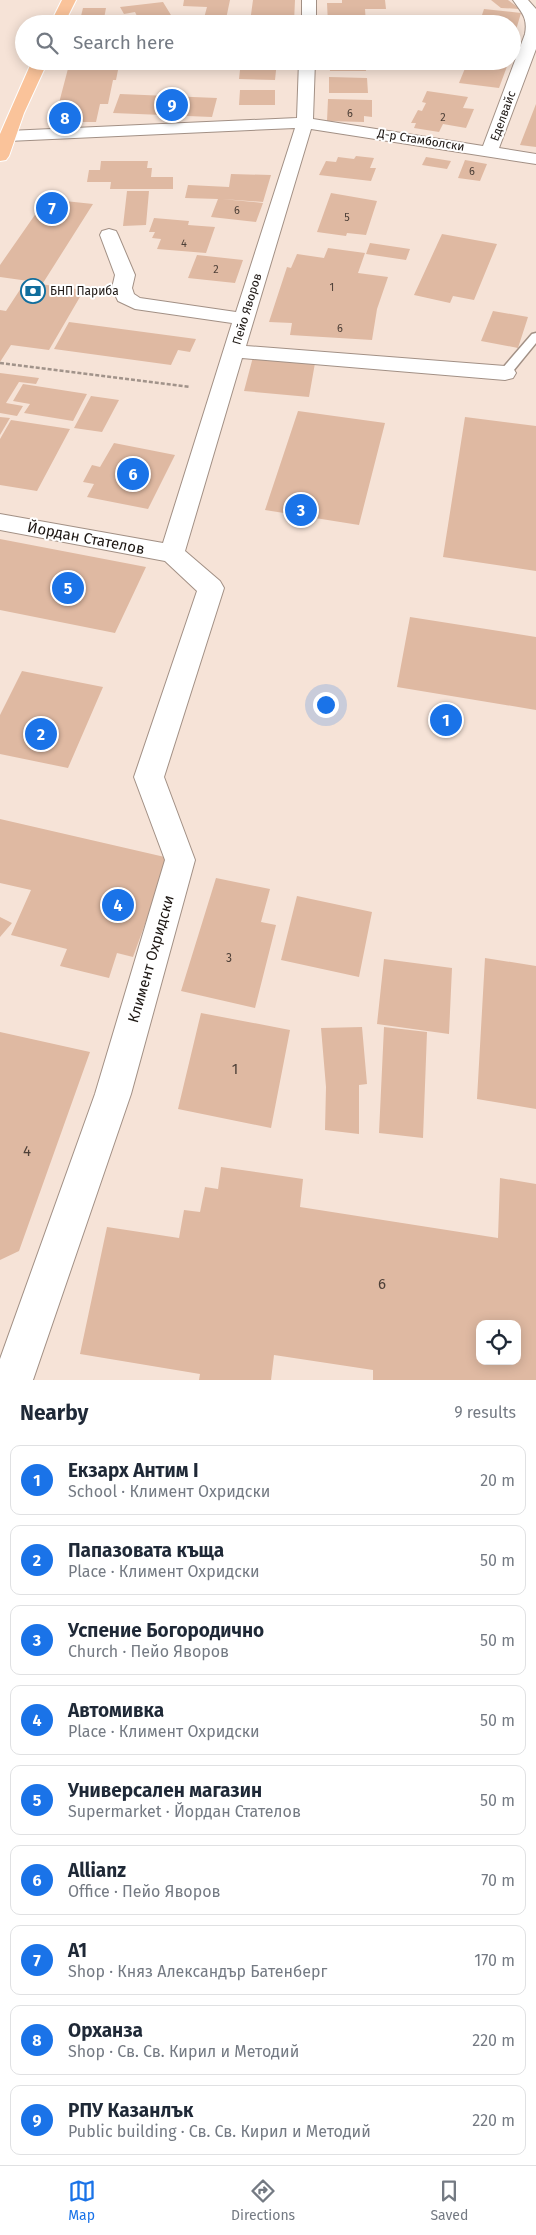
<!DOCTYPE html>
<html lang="en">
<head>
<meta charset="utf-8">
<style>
	:root { --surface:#fff; --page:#f6f6f7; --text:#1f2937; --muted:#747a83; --line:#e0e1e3; --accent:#1a73e8 }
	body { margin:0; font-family:"Fira Sans",sans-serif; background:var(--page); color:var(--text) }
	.controls { position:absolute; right:15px; bottom:15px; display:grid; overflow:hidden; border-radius:10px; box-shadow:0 2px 12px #0003 }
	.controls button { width:45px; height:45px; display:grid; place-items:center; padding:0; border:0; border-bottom:1px solid var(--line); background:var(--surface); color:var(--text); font:25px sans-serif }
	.you { position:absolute; left:325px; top:704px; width:18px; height:18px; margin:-12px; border:4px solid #fff; border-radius:50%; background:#1a73e8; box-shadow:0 0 0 8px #1a73e833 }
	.badge { display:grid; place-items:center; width:32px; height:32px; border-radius:50%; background:var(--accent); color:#fff; font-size:16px; font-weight:700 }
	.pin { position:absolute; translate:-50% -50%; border:2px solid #fff; box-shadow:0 1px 5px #0006 }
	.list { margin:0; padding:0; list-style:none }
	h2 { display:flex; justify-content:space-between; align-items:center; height:65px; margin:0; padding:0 20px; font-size:21px }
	h2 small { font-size:16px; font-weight:400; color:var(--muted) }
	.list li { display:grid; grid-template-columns:32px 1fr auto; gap:15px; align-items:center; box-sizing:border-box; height:70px; margin:0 10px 10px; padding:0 10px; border:1px solid var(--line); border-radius:10px }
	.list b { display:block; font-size:19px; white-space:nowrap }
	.list p { margin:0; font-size:16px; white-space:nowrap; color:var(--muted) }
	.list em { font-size:16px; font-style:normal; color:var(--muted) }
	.icon { flex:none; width:28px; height:28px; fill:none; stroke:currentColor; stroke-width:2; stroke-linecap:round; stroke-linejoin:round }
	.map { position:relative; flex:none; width:536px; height:1380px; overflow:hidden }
	.search { position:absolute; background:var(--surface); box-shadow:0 2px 12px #0003; left:15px; right:15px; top:15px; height:55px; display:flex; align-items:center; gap:12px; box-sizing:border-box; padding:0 18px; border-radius:28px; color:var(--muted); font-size:19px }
	.sheet { height:785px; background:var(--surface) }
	nav { display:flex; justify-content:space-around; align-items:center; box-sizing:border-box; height:70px; border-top:1px solid var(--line); background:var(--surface); font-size:14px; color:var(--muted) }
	nav a { display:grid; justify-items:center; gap:2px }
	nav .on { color:var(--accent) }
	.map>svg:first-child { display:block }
	.building { fill:#dfb9a2; fill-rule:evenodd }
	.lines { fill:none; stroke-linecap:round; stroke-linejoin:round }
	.lane-casing { stroke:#a29085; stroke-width:3 }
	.street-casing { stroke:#a29085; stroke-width:2 }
	.primary-casing { stroke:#fff; stroke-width:2 }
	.path { stroke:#a1938a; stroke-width:2.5; stroke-dasharray:4 2; stroke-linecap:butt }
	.lane { fill:#fff; fill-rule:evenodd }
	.street { fill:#fff; fill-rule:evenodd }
	.primary { fill:#fac39a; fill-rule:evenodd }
	.labels { text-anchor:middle; stroke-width:4; stroke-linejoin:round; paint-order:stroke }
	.far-number-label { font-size:11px; fill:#4e4038 }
	.far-street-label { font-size:12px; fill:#1e1814; stroke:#fff }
	.far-poi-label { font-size:12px; fill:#1e1814; stroke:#fff; text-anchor:start }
	.number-label { font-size:12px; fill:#4e4038 }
	.street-label { font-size:15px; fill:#1e1814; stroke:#fff }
	.near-number-label { font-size:15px; fill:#4e4038 }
</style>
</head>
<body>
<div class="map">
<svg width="536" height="1380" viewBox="0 0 536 1380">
	<rect width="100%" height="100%" fill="#f6e3d7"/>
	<!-- building -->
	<path class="building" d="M184,0H230L226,19H233V24H213L215,18H204L207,7L183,6Z
		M253,0H295L294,22H250Z
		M342,0H385L386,9H365L366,24H328L327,3H342Z
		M491,0H508L520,9L501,8Z
		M163,2L174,20L162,21L158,15L138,18L135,12L124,14L120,7Z
		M83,8H106L103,24H79Z
		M484,9L521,13L513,40L512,24H479Z
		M408,22H437L438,24H408Z
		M70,61H114L113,70H118L116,80H113L108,104H100L96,122H54Z
		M241,61H277L275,80L239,79Z
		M329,61H365L366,71H330Z
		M468,61H509L499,88L459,83Z
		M329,77L367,78L368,93H329Z
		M240,90H275V105H239Z
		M427,91L468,97L463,108L474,109L466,128L443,124L439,132L414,128L416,123H411L418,110L422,111L426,103L422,102Z
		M120,94L217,98L212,117L113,113Z
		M328,99L372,100V117L364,116V122L327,121Z
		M536,104V147L520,145Z
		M356,156L374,158L370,168H376L371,181L319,175L326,161L336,162L338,157L354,159Z
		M426,157L451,161L447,169L422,165Z
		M465,160L487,164L480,181L458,178Z
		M101,161H148L147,168H152L151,177H173V189H110L111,182H87L89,170H100Z
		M231,174L271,175L263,202L222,199L263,203L256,222L211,217L218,199L185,198L188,185L229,187Z
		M127,191H149L146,225L123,226Z
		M331,193L377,201L366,235L347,233L346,236L317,232Z
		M46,199L93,204L43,283L0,277V265Z
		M154,218L189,221L188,225L215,227L206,253L157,249L161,239L152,238L155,232H149Z
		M442,234L497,244L474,300L453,296L450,303L414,295Z
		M370,243L410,249L406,260L366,254Z
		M328,248L365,253L358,273L388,277L377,309L372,340L290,335L292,323L269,322L287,267L291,268L297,254L324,258Z
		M197,255L243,260L235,283L188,278Z
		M25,282L84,290L49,350L11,345L0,362V310L6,311Z
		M493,311L528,317L518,348L481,341Z
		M69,322L196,339L190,352L178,350L171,365L54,349Z
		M253,357L315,363L309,397L244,391Z
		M0,373L39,378L36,384L19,382L6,403L23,406L17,416L0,413Z
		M23,384L87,394L73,421L24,413L30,404L13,401Z
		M91,396L119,400L102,432L74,428Z
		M298,411L385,423L359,525L265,510Z
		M0,417L10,418L0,435Z
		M465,417L536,426V571L443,557Z
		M11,420L70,429L37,491L0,485V439Z
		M114,443L175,455L148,509L87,497L94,484L83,482L92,465L100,467Z
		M0,539L146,567L115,633L0,610Z
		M410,617L536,637V710L397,687Z
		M22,671L103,687L68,768L0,754V715Z
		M0,819L169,858L133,957L117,953L109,978L60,966L67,949L11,935L31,890L0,883Z
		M216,878L270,889L261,922L276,925L255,1008L181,991Z
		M297,896L372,912L359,977L281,960Z
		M0,917L12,923L0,937Z
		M485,958L536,966V1109L477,1099Z
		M384,959L452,968L449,1034L377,1024Z
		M201,1013L290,1030L271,1128L178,1109Z
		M362,1027L367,1084L359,1085V1134L325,1130L326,1087L321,1028Z
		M384,1027L427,1032L423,1138L379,1133Z
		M0,1032L90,1052L19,1251L0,1260Z
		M221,1167L303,1179L300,1207L498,1238L500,1178L536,1184V1380H373V1370L274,1355L271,1380H199L200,1374L80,1354L107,1227L179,1238L184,1210L200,1212L205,1187L218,1189ZM480,1324H517V1361H480Z"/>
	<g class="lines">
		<defs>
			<path id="lane" d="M536,333V343L509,376H501L499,373L501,370L532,334Z"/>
			<path id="street" d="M302,0H316V24H302Z
				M513,0H528L536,9V49L499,148L536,154V164L311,129L246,346L505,366L513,368L516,373L513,378L505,380L242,358L185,551L220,581L224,588L164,777L195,860L131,1094L33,1380H0V1359L95,1094L165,860L134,777L197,591L165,561L0,530V514L163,543L232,323L135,309L118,301L112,288L115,275L100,235L102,231L109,229L116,231L118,235L135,275L132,288L134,294L140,298L236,312L295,128L8,141L2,140L0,135L2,132L8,131L297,118L299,61H315L313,119L483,146L525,34C528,18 522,13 513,0Z"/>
			<path id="primary" d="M62,0H76L64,24H50Z
				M32,61H48L24,113L9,156L6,160L0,161V134Z"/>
		</defs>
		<!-- lane casing -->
		<use href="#lane" class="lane-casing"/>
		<!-- street casing -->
		<use href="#street" class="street-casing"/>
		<!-- primary casing -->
		<use href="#primary" class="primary-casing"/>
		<!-- path -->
		<path class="path" d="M0,363L190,387"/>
		<!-- lane -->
		<use href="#lane" class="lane"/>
		<!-- street -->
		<use href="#street" class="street"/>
		<!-- primary -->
		<use href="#primary" class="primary"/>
	</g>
	<!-- icons -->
	<defs>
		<symbol id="bank-ring" viewBox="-11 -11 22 22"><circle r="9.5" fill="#fff" stroke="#106e9d" stroke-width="1.5"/><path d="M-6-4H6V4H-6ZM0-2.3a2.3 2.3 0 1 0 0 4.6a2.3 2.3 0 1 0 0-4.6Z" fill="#106e9d"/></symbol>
	</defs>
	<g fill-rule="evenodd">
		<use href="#bank-ring" x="19" y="277" width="28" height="28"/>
	</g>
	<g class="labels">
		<!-- far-number labels -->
		<g class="far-number-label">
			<text x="350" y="117">6</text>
			<text x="443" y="121">2</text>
			<text x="472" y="175">6</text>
			<text x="237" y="214">6</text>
			<text x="347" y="221">5</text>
			<text x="184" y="247">4</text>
			<text x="216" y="273">2</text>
			<text x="332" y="291">1</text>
			<text x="340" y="332">6</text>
		</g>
		<!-- far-street labels -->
		<g class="far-street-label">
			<text transform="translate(503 116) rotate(-70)" y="4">Еделвайс</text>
			<text transform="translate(421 140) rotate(9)" y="4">Д-р Стамболски</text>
			<text transform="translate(247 309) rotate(-73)" y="4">Пейо Яворов</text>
		</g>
		<!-- far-poi labels -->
		<g class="far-poi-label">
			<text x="50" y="295">БНП Париба</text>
		</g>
		<!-- number labels -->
		<g class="number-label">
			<text x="229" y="962">3</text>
		</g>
		<!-- street labels -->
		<g class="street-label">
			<text transform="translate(86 538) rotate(11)" y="5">Йордан Стателов</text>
			<text transform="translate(151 959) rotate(-74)" y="5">Климент Охридски</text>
		</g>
		<!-- near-number labels -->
		<g class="near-number-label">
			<text x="235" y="1074">1</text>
			<text x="27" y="1156">4</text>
			<text x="382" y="1289">6</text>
		</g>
	</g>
</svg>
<div class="controls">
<button><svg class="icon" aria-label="locate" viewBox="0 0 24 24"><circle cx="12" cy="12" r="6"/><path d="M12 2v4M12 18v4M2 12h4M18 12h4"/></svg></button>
</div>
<div class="you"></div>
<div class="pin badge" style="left:446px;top:720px">1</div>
<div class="pin badge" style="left:41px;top:734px">2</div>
<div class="pin badge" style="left:301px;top:510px">3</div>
<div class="pin badge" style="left:118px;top:905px">4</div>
<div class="pin badge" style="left:68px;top:588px">5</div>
<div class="pin badge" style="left:133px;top:474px">6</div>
<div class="pin badge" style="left:52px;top:208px">7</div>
<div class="pin badge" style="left:65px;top:118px">8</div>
<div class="pin badge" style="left:172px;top:105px">9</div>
<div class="search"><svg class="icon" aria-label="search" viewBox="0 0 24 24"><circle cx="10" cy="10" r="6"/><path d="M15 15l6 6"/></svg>Search here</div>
</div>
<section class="sheet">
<h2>Nearby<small>9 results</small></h2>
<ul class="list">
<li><span class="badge">1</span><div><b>Екзарх Антим I</b><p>School · Климент Охридски</p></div><em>20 m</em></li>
<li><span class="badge">2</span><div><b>Папазовата къща</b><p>Place · Климент Охридски</p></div><em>50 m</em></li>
<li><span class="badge">3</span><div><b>Успение Богородично</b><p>Church · Пейо Яворов</p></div><em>50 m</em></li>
<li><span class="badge">4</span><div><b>Автомивка</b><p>Place · Климент Охридски</p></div><em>50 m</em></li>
<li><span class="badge">5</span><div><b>Универсален магазин</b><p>Supermarket · Йордан Стателов</p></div><em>50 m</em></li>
<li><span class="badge">6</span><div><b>Allianz</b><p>Office · Пейо Яворов</p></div><em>70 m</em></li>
<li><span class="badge">7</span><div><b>A1</b><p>Shop · Княз Александър Батенберг</p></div><em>170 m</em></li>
<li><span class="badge">8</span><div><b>Орханза</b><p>Shop · Св. Св. Кирил и Методий</p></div><em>220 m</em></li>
<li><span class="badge">9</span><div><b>РПУ Казанлък</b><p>Public building · Св. Св. Кирил и Методий</p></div><em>220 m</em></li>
</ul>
</section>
<nav>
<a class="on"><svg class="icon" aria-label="map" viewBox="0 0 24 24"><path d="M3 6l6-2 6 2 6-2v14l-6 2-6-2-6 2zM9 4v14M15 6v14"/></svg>Map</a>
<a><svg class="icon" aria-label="directions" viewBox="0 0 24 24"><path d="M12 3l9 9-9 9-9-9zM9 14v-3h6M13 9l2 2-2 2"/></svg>Directions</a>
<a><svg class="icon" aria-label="saved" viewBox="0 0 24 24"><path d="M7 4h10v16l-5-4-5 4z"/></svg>Saved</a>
</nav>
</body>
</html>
